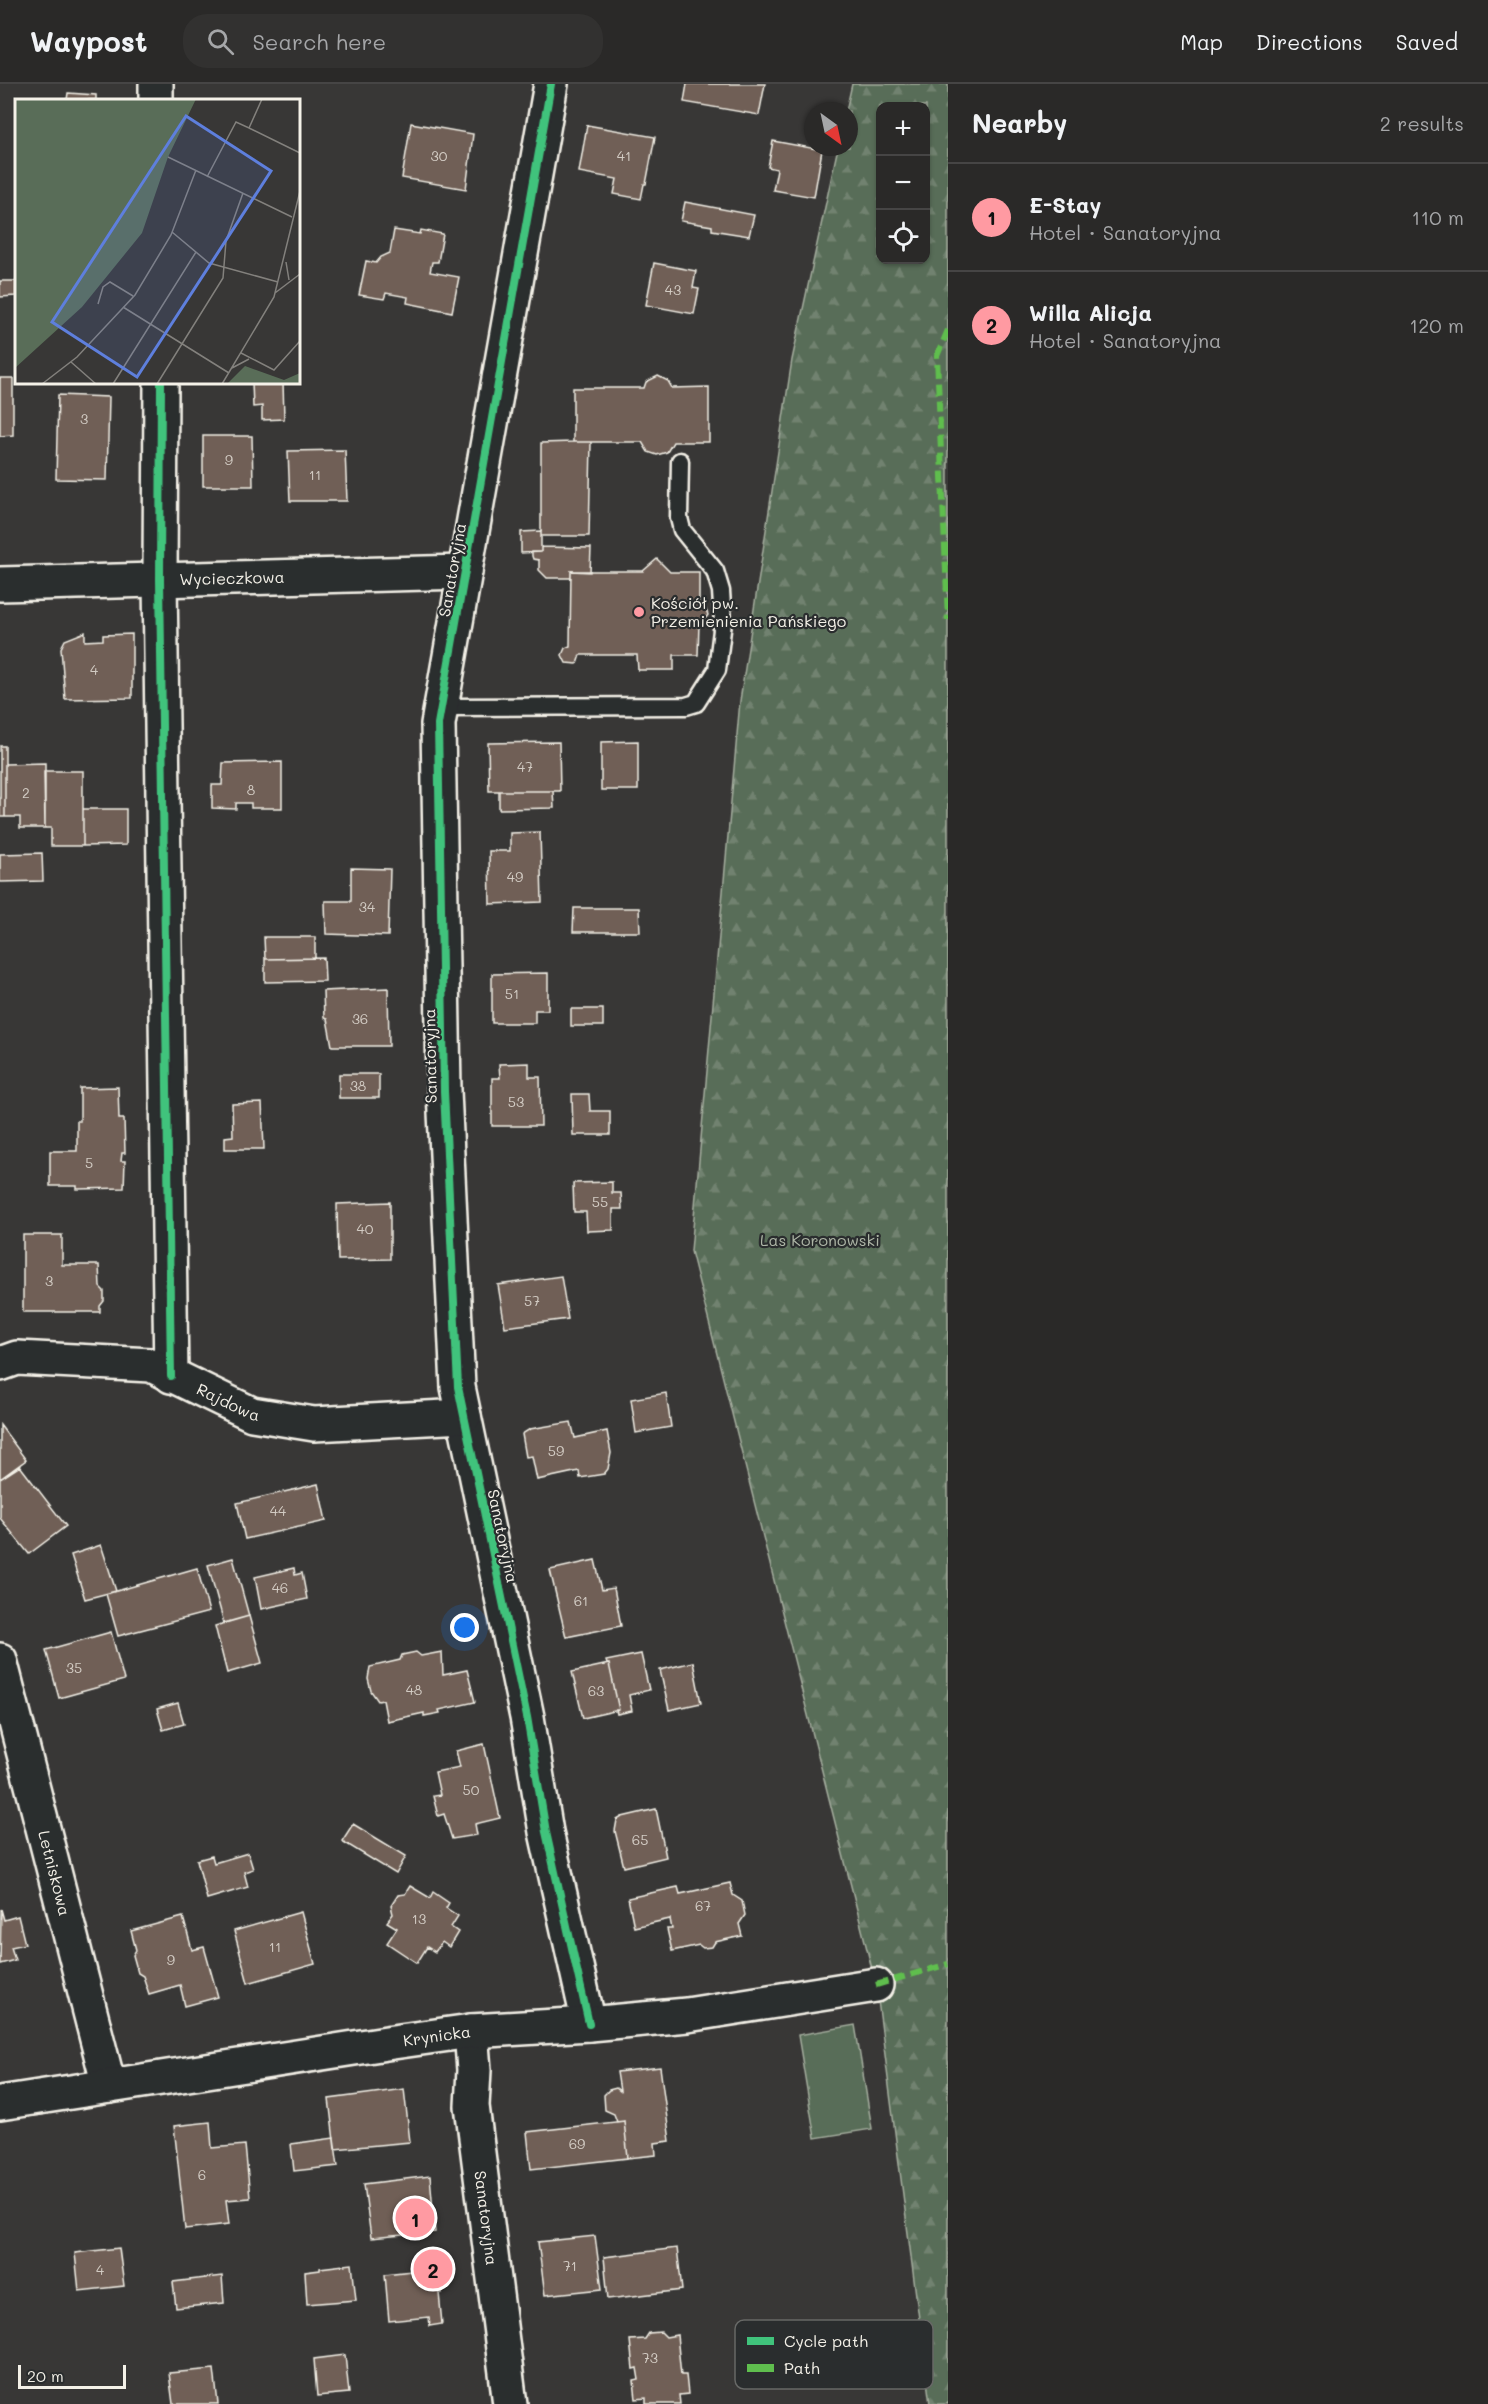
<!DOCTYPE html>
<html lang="en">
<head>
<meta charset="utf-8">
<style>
	:root { --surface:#2a2928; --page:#323130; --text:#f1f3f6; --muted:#a5a6a8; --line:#464545; --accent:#ff9aa2 }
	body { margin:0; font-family:Mali,sans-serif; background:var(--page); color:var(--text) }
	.controls { position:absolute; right:18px; top:18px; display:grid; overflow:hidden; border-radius:12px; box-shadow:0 2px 4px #0004 }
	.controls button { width:54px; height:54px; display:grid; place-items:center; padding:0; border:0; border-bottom:2px solid var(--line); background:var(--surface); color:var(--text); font:30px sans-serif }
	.compass { position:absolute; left:804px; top:18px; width:54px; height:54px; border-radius:50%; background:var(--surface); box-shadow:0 2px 4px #0004; rotate:147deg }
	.scale { position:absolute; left:18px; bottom:15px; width:108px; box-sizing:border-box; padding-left:6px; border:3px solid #f4f1e8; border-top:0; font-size:16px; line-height:21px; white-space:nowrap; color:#f4f1e8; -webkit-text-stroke:4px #2a2d2e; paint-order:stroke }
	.you { position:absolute; left:465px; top:1544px; width:21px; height:21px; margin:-15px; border:4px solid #fff; border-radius:50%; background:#1a73e8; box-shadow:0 0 0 9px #1a73e833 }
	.badge { display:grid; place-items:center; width:39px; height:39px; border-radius:50%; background:var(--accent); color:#111; font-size:20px; font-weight:700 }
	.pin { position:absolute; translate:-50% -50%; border:3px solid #fff; box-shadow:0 2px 6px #0006 }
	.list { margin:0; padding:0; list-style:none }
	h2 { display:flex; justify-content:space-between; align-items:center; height:78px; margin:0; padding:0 24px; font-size:26px }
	h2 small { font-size:20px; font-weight:400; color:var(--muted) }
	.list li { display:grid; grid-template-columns:39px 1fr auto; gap:18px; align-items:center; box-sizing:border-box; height:108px; padding:0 24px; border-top:2px solid var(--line) }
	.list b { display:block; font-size:22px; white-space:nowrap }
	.list p { margin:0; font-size:20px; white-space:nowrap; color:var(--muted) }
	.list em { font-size:20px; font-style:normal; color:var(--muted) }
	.icon { flex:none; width:33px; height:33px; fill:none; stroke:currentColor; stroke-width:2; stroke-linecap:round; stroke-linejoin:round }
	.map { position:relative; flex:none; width:948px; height:2320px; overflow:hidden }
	header { display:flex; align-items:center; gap:36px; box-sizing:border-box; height:84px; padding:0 30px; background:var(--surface); border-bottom:2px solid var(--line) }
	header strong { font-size:28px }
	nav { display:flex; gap:33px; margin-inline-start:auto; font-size:21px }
	.search { width:420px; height:54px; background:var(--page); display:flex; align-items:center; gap:15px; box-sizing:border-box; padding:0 21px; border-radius:24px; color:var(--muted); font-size:22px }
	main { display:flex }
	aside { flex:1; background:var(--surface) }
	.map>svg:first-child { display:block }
	.forest { fill:url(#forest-firs); stroke:#a6afa0; stroke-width:1.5; fill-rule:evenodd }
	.park { fill:#596d58; stroke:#a6afa0; stroke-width:1.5 }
	.building { fill:#6f5f56; stroke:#f4f1e8; stroke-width:1.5 }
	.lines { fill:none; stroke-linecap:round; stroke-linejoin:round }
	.lane-casing { stroke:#f4f1e8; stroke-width:21 }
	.street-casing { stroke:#f4f1e8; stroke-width:38 }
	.lane { stroke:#2a2d2e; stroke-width:16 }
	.street { stroke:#2a2d2e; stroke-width:33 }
	.quiet { stroke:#5fbe4e; stroke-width:6; stroke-dasharray:12 6; stroke-linecap:butt }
	.cycleway-casing { stroke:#2a2d2e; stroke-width:11 }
	.cycleway { stroke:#40c37c; stroke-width:8 }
	.poi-dot { fill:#ff9aa2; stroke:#2a2d2e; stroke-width:2 }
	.labels { text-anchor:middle; stroke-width:4.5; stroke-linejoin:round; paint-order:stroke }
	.number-label { font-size:14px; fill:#d3ccc4 }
	.street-label { font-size:16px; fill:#f4f1e8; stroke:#2a2d2e }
	.poi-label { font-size:16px; fill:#f4f1e8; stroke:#2a2d2e; text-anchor:start }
	.park-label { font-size:16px; fill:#aeb6a7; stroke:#2a2d2e }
	.inset-road { fill:none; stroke:#83817d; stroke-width:1.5 }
	.view { fill:#5e7fdd; fill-opacity:0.15; stroke:#5e7fdd; stroke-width:3 }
	.inset-edge { fill:none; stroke:#f4f1e8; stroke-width:3 }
	.key { fill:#2a2d2e; stroke:#676866; stroke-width:1.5 }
	.key-label { font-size:16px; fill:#f4f1e8 }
</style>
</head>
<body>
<header>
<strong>Waypost</strong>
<div class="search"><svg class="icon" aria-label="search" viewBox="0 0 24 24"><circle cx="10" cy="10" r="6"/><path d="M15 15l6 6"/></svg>Search here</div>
<nav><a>Map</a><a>Directions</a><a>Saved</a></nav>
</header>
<main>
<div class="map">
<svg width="948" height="2320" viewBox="0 0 948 2320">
	<defs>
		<pattern id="forest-firs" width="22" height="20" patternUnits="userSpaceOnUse" patternTransform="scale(1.5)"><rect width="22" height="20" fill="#596d58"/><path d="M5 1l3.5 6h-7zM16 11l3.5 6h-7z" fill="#718270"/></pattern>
	</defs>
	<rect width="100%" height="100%" fill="#383736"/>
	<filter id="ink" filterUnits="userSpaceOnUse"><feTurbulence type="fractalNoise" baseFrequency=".0167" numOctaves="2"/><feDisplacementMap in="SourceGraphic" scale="12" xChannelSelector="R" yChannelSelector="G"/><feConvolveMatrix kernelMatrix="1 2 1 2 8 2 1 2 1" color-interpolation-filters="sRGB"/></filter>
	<g filter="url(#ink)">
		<!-- forest -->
		<path class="forest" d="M852,0H948V2320H930L876,1901L691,1167L740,617L792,276L838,63H849V27H846ZM880,22H926V176H880Z"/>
		<!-- park -->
		<path class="park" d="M855,1941L872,2045L815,2054L798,1951Z"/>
		<!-- building -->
		<path class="building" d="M687,0H765L759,31L684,18Z
			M68,9L96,11V16H67Z
			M411,39L473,50L466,105L402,94Z
			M587,41L655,53L646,100H644L641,115L614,110L617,95L579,88Z
			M773,57L822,66L814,113L773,106L777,85L768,83Z
			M685,118L754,131L749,152L712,146V142L681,137Z
			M394,146L420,150L421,146L443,150L438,178H432L430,188L459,193L452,228L407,219L408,213L386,209L384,215L359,211L366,177L376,179L381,173L390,169Z
			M654,179L696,187L693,204L699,205L694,230L646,221Z
			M0,197H16V212L0,213Z
			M658,292L668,297L672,304L709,303V358H673L667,368L657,371L648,368L642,358H573V304H644L646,298Z
			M0,294H13V351L0,352Z
			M252,298H283L284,335L262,336V322L253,323Z
			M58,311L109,313L107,396L56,395Z
			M203,352H252L253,402H203Z
			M573,358H591L589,452H541V359Z
			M345,366L347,417H290L288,367Z
			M541,447V468L521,469V448Z
			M541,463L591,464L590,488L571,487V494H547L539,486V476L533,475L532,472V468H541Z
			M657,475L670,488H699V519L705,523L708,531L704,537L699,540L698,571H674V586H638L637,571H580L577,580L566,579L562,571L565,564L570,562L571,487H643Z
			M85,548V557L103,556V551L132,550V614L65,615L61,564L65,556Z
			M638,657V706H601V658Z
			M559,658L560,707H489L488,659Z
			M0,662H5V733H0Z
			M282,678V724H251V719H236V725L212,724V701H222L223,679Z
			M45,679V744H20V733H5V680Z
			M44,687H83V762H51V744H45Z
			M499,707H553L554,724L499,725Z
			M83,725H126V761L83,762Z
			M540,748L542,818L490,820L489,767H510V749Z
			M42,769L43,797L0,798V770Z
			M351,784L390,785L388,852L326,850L325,817H351Z
			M574,824H639L640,848H573Z
			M264,853H315V874L265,875Z
			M324,874L325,897L265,898V875Z
			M548,889V926H535V939H492V890Z
			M388,904L389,962H332L327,935L324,934L323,907Z
			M571,925H603V942H571Z
			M529,979V993H540L541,1042H492V994H500L499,980Z
			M339,990H379V1014H339Z
			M118,1003L119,1035H124L125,1069H122L121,1077H125L124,1104L77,1105V1102H50V1067H77V1037H80V1004Z
			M572,1010H589L590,1027H610V1051H573Z
			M262,1019L264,1065H225V1053L233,1052L232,1020Z
			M612,1098V1109H621L622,1125H613V1146L587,1147L586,1128H574L573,1099Z
			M390,1118V1175L338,1176L337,1120Z
			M23,1151H62V1181H99L100,1203L104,1207V1217L100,1222V1228H23Z
			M561,1192L568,1235L505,1243L498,1201Z
			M666,1309L671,1343L636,1349L631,1315Z
			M571,1338L575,1354L607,1347L611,1369L608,1385L604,1390L580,1394L579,1387L537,1396L532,1372L526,1373L522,1350L530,1345Z
			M0,1341L26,1376L0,1395Z
			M20,1382L66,1442L29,1470L0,1434V1395Z
			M318,1400L326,1437L245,1455L237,1419Z
			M101,1461L116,1507L85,1515L71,1471Z
			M233,1474L249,1532L224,1539L208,1481Z
			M595,1476L602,1506L614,1504L621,1542L566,1553L550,1486Z
			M197,1484L209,1528L118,1552L106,1510Z
			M294,1484L295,1491L302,1489L307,1515L261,1525L255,1493Z
			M249,1532L262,1579L227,1589L215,1542Z
			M111,1548L124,1596L59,1614L46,1566Z
			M416,1568L421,1572L442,1568L443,1591L467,1586L475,1618L439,1626L440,1629L424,1632V1629L387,1637L383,1616L378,1617L371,1607L368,1595L370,1583L400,1576L402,1571Z
			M641,1570L649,1606L629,1611L632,1627L617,1630L616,1626H619L609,1580H607L606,1577Z
			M693,1578L701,1619L669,1626L660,1586Z
			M609,1580L619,1626L583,1634L572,1588Z
			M178,1619L184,1640L163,1646L157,1625Z
			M484,1660L500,1734L475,1740L477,1751L452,1755L444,1730L438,1732L433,1712L440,1711L435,1688L460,1683L456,1667Z
			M656,1725L666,1773L624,1783L615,1747L617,1736L622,1733Z
			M353,1740L406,1772L396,1790L342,1757Z
			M248,1769L253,1785L244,1788L248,1803L207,1815L197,1776L212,1772L214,1779Z
			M730,1799L733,1811L742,1817L745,1831L739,1840L742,1852L715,1858L712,1863L703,1864L699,1861L672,1867L667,1845H672L670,1835L634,1843L628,1814L678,1803L680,1810Z
			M410,1802L430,1814L433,1808L449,1819L446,1824L458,1832L451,1843L458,1848L449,1863L442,1858L435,1868L427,1863L417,1879L387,1859L397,1844L387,1838L393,1830L391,1822L398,1811L405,1810Z
			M1,1825L4,1836L18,1832L25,1860L11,1863L15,1876L0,1880Z
			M301,1828L315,1880L248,1899L234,1847Z
			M183,1833L192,1866L204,1863L218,1913L185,1922L180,1901L149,1910L143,1892L138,1889L133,1871L136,1866L131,1847Z
			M660,1983L670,2057L655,2059L656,2071L628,2074L624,2037L617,2038L614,2030L605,2026L604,2011L609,2006L616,2004L620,2007L617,1988Z
			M404,2005L410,2058L335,2065L329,2015Z
			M624,2037L628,2074L531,2085L527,2048Z
			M210,2038L212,2064L245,2061L250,2114L226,2116L229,2140L185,2145L174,2042Z
			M334,2054L338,2082L294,2087L291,2060Z
			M430,2092L435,2148L371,2154L364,2100Z
			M595,2152L602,2205L545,2211L538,2158Z
			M119,2164L124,2202L79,2207L75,2169Z
			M677,2164L682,2206L608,2215L604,2173Z
			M352,2180L356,2216L307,2220L305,2188L320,2186V2184Z
			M439,2184L442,2209H439L442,2240L430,2242L429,2233L389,2237L385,2190Z
			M222,2192L224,2219L176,2224L173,2198Z
			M661,2248L666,2253L677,2251L681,2291H686L688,2310L679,2311L680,2320H646V2314L636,2315L634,2297L639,2296L637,2284L633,2285L630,2256L645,2255L649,2249Z
			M345,2271L349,2309L317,2312L314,2275Z
			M214,2285L218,2320H173L169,2289Z"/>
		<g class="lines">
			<defs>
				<path id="lane" d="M441,623L686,622L696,619L717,586L723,538L721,507L715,487L682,446L679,434L680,377"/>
				<g id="street">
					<path d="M156,0V16"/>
					<path d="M551,0L438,640L444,1007L458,1303L527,1633L546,1748L589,1940"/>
					<path d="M161,298L160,496L171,1292"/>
					<path id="s1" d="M0,500L465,488"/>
					<path id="s2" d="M0,1280L17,1274L151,1281L252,1330L314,1340L464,1332"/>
					<path id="s3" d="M0,1576L109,2002"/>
					<path id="s4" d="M471,1947L474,1986L472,2022L510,2320"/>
					<path id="s5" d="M0,2019L393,1958L471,1947L589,1940L687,1931L876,1901"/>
				</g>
			</defs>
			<!-- lane casing -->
			<use href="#lane" class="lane-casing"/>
			<!-- street casing -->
			<use href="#street" class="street-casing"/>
			<!-- lane -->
			<use href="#lane" class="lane"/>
			<!-- street -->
			<use href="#street" class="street"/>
			<!-- quiet -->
			<path class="quiet" d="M948,246L937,272L948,536
				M876,1901L948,1880"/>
			<defs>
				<path id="cycleway" d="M551,0L438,640L444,1007L458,1303L527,1633L546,1748L589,1940
					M161,298L160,496L171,1292"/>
			</defs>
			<!-- cycleway casing -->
			<use href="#cycleway" class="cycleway-casing"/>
			<!-- cycleway -->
			<use href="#cycleway" class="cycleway"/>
		</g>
	</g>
	<!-- markers -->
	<circle class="poi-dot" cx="639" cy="528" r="6"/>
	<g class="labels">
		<!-- number labels -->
		<g class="number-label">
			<text x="439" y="77">30</text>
			<text x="624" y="77">41</text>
			<text x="673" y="211">43</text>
			<text x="84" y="340">3</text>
			<text x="229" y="381">9</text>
			<text x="315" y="396">11</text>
			<text x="94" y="591">4</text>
			<text x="525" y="688">47</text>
			<text x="251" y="711">8</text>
			<text x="26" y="714">2</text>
			<text x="515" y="798">49</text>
			<text x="367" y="828">34</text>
			<text x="512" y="915">51</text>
			<text x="360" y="940">36</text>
			<text x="358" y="1007">38</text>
			<text x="516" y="1023">53</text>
			<text x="89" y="1084">5</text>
			<text x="600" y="1123">55</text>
			<text x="365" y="1150">40</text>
			<text x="49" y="1202">3</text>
			<text x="532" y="1222">57</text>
			<text x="556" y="1372">59</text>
			<text x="278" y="1432">44</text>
			<text x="280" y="1509">46</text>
			<text x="581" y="1522">61</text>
			<text x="74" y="1589">35</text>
			<text x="414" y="1611">48</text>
			<text x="596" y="1612">63</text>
			<text x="471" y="1711">50</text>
			<text x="640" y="1761">65</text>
			<text x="703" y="1827">67</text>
			<text x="419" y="1840">13</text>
			<text x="275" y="1868">11</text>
			<text x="171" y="1881">9</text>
			<text x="577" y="2065">69</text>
			<text x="202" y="2096">6</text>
			<text x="570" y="2187">71</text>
			<text x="100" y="2191">4</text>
			<text x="650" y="2279">73</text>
		</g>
		<!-- street labels -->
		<g class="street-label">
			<text transform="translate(452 486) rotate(-80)" y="6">Sanatoryjna</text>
			<text dy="6" stroke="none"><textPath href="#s1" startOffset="232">Wycieczkowa</textPath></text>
			<text transform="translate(430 972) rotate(-91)" y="6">Sanatoryjna</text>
			<text dy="6" stroke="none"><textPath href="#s2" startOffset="238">Rajdowa</textPath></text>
			<text transform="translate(503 1452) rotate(78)" y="6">Sanatoryjna</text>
			<text dy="6" stroke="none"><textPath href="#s3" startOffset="220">Letniskowa</textPath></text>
			<text dy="6" stroke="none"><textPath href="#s5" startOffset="442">Krynicka</textPath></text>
			<text dy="6" stroke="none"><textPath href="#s4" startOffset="188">Sanatoryjna</textPath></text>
		</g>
		<!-- poi labels -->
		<g class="poi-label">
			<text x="651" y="525">Kościół pw.<tspan x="651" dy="18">Przemienienia Pańskiego</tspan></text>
		</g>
		<!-- park labels -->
		<g class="park-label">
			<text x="820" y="1162">Las Koronowski</text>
		</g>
	</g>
	<!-- overview -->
	<g transform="translate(15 15)">
		<rect width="285" height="285" fill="#383736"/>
		<path d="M0,0H181L153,58L127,134L67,208L0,269ZM230,267L269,281L285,274V285H212Z" fill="#596d58"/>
		<path class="inset-road" d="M234,29L285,54M153,58L277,118M192,78L221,23L234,29L247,0M157,133L194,164L263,183M271,163L274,181M260,194L285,175M83,205L88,188L95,183L118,197M108,208L214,274M226,254L259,271L285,242M56,263L81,285M217,269L234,260M27,285L62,258L120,196L156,136L181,71M98,285L181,153M142,285L208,179L211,142L228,94M207,285L259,198L285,92"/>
		<path class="view" d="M171,17L256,72L122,278L37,223Z"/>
		<rect width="285" height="285" class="inset-edge"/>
	</g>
	<!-- legend -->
	<rect x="735" y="2236" width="198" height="69" rx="9" class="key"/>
	<rect x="747" y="2253" width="27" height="8" fill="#40c37c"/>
	<rect x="747" y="2280" width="27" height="8" fill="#5fbe4e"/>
	<g class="key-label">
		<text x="784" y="2263">Cycle path</text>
		<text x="784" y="2290">Path</text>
	</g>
</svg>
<div class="controls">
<button>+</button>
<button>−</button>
<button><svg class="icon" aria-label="locate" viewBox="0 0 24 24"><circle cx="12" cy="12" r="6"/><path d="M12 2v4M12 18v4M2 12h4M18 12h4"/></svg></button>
</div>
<svg class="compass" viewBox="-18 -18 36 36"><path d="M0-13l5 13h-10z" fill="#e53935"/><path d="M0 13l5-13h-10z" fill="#a5a6a8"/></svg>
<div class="scale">20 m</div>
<div class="you"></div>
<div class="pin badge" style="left:415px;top:2134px">1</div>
<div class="pin badge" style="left:433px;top:2185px">2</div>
</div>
<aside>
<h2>Nearby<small>2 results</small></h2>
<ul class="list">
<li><span class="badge">1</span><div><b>E-Stay</b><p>Hotel · Sanatoryjna</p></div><em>110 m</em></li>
<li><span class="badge">2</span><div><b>Willa Alicja</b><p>Hotel · Sanatoryjna</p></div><em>120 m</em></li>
</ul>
</aside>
</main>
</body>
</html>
